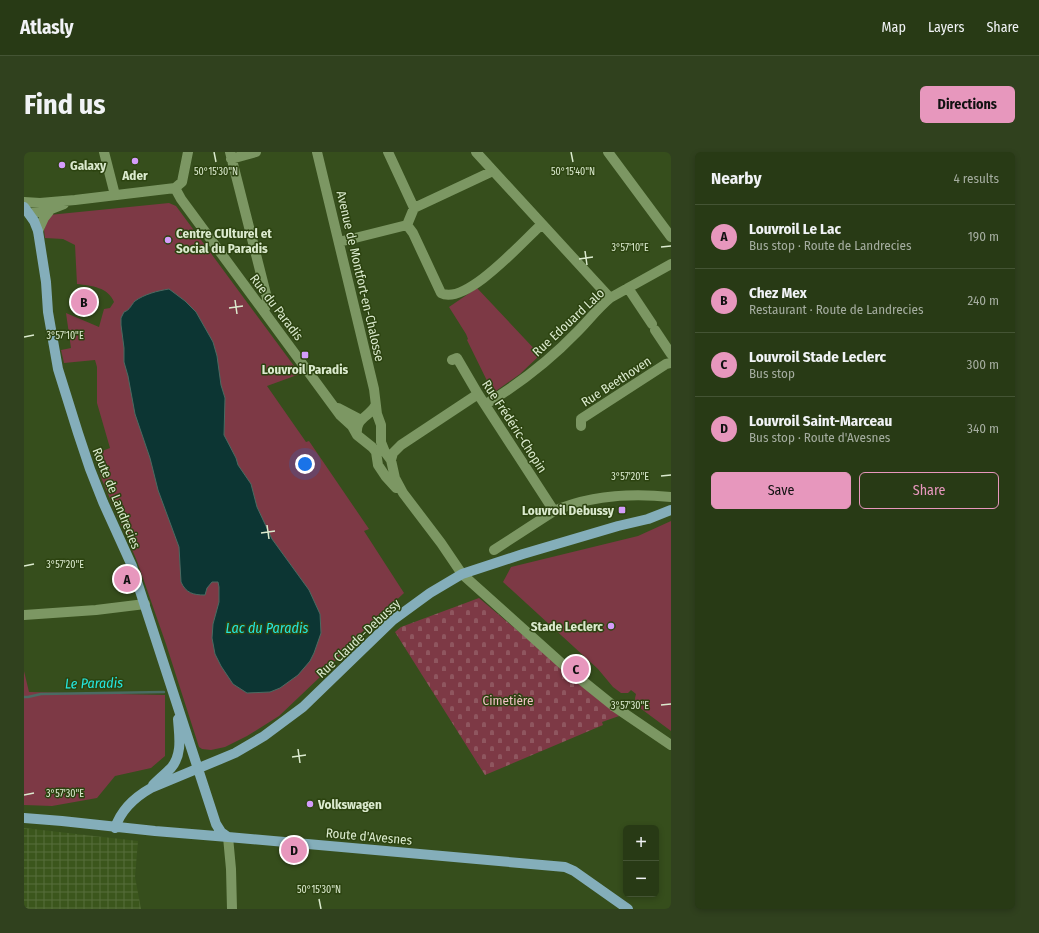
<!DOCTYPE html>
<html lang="en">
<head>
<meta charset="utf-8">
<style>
	:root { --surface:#283a15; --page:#30411e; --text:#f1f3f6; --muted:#a5ada0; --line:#445434; --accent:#e797bd }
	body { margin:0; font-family:"Fira Sans Condensed",sans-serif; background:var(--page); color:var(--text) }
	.controls { position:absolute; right:12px; bottom:12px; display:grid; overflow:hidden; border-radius:6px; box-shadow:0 2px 6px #0003 }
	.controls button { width:36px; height:36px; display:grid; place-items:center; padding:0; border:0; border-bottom:1px solid var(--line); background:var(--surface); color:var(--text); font:20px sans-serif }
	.you { position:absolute; left:281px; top:312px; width:14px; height:14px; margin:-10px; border:3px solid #fff; border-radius:50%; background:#1a73e8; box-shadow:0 0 0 6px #1a73e833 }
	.badge { display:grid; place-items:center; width:26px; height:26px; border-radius:50%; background:var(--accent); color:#111; font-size:13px; font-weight:700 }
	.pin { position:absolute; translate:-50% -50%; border:2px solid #fff; box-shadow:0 1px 4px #0006 }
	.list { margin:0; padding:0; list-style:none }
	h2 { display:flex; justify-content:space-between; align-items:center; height:52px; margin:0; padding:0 16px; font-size:17px }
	h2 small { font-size:13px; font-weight:400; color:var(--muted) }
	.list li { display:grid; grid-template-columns:26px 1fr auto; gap:12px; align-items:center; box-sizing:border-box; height:64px; padding:0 16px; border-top:1px solid var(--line) }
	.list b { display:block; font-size:15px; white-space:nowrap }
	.list p { margin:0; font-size:13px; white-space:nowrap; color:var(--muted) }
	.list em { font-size:13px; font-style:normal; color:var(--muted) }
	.actions { display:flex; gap:8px; padding:12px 16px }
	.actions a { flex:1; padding:9px 0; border:1px solid var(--accent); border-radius:6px; text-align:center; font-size:14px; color:var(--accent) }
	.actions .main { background:var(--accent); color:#111 }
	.map { position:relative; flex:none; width:647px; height:757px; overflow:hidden; border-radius:6px }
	header { display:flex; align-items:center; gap:24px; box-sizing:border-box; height:56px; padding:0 20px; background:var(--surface); border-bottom:1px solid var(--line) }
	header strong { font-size:19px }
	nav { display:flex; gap:22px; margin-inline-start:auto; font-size:14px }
	.intro { display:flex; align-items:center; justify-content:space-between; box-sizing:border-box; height:96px; padding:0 24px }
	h1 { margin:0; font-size:28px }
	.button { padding:10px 18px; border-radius:6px; background:var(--accent); color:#111; font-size:14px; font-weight:700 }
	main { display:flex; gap:24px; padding:0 24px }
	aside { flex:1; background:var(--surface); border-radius:6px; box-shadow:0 2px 6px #0003 }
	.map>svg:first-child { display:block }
	.industrial { fill:url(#industrial-grid) }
	.green { fill:#7d3945 }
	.cemetery { fill:url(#cemetery-stones) }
	.water { fill:#0c3533; stroke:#4a6b62 }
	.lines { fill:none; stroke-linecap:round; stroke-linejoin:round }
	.stream { stroke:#4a6b62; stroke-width:2.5 }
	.minor { stroke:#7c9763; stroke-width:10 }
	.major { stroke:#84aeba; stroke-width:10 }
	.ticks { fill:none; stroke:#dbeace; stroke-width:1.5 }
	.poi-dot { fill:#d49cfb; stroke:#2c4310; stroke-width:1.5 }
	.labels { text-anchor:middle; stroke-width:3; stroke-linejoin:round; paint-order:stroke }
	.poi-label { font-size:13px; font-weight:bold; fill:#dbeace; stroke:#2c4310; text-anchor:start }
	.street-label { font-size:13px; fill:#dbeace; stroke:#2c4310 }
	.park-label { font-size:13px; fill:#f0bfc5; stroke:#2c4310 }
	.water-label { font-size:14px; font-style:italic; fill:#24e7e0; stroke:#2c4310 }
	.ticks-label { font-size:10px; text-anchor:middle; fill:#dbeace; stroke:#2c4310; stroke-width:3; stroke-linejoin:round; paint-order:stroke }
</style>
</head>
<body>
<header>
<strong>Atlasly</strong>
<nav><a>Map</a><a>Layers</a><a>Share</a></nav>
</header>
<div class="intro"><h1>Find us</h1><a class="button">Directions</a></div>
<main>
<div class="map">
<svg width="647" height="757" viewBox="0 0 647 757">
	<defs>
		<pattern id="industrial-grid" width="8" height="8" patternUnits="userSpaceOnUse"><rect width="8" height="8" fill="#3b561c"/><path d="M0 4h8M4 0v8" fill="none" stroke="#576e3c"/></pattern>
		<pattern id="cemetery-stones" width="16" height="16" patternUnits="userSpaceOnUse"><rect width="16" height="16" fill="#7d3945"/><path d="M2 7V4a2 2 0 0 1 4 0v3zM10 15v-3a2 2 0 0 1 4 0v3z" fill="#8f565f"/></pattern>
	</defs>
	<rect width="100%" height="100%" fill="#364e1c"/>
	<!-- industrial -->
	<path class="industrial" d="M0,676L114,689L111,725L117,757H0Z"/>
	<!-- green -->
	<path class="green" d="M145,51L152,54L276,222L243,234L282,290L285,289L345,377L340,379L380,441L338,480L296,525L255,564L223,584L201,595L187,598L178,597L175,595L142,492L113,409L78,328L70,302L86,296L73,251V215L71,208L40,211L37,198L47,196L42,161L75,175L80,157L86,156L90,150C84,135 68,134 53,132L51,93L39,87L21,86L20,78L25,63Z
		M453,136L516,203L496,222L469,241L443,188L444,187L442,182L425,155Z
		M647,369V579L612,553L611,546L612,542L607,538L604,541H597L589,535L574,517L479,430L487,415L614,384Z
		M0,519L5,540L141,543V604L127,616L91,624L73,646L28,654L0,653Z"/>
	<!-- cemetery -->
	<path class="cemetery" d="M455,446L595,564L578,570L579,573L461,623L371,480L377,475Z"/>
	<!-- water -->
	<path class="water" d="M145,137L161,149L172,160L189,190L193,204L197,233L201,246L200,283L212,306L214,313L227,332L233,355L248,387L285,438L296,462L297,481L290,501L286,509L274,523L256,536L246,540L223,541L209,532L197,514L191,502L188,486L189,472L195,450V435L194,430H188L183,436L181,443C169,443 162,441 157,430L155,395L134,338L126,306L111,262L104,224L100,210V196L97,173V166L100,160C106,158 107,153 111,149C121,142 133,139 145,137Z"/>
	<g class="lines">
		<!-- stream -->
		<path class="stream" d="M0,545H4L17,542L140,540"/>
		<!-- minor -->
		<path class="minor" d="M80,0L91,43
			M206,0L243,146L242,154L240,159
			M293,0L350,237L353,262L357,273V290L361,300L367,308L371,326L379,341L417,391L438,422L545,518L591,555L647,593
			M364,0L390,56L383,73
			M452,0L586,146
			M584,0L647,85
			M207,7L232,0
			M151,36L157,47L316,263L328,274L333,283L348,295L352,300L354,313L362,325L372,336
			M151,36L158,30L164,0
			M0,50L16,51L51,48L151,36
			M390,56L469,19
			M5,62L27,57L40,52
			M383,73L389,81L417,141C442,154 499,89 518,72
			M14,79L20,66L27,57
			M315,90L383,73
			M604,136L628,172
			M631,178L647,202
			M428,208L433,206L454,242L530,359
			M462,252C495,232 526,208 553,180C564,169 574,156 586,146L647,112
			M314,256L337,268
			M557,274V267L642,212L647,211
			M333,283C331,266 344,266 351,254
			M367,308L369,301L377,293L454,242
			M470,398L530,359C567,343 607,341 647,345
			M0,463L72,458L121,452
			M204,685L207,717L208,757"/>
		<!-- major -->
		<path class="major" d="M0,55L10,69L14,79L22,130L24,160L34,217L54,281L66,317L79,350L108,414L118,445L192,672L197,680L204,685
			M129,633C135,627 141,622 147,616C159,602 155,583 154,567
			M0,666L38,669L131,679L204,685L541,715L550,719L604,757
			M91,676C97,658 111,645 127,636L211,601L240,584L279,555L369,468L406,441L438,422L499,402L594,374L624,367L647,358"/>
	</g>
	<!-- ticks -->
	<path class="ticks" d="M190,0L192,10M547,0L549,10M637,95L647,94M561,99L563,113M555,107L569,105M211,148L213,162M205,156L219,154M0,185L10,183M637,324L647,323M243,373L245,387M237,381L251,379M0,414L10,412M637,553L647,552M274,597L276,611M268,605L282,603M0,643L10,641M295,747L297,757"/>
	<!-- markers -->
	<g class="poi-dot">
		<circle cx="111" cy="9" r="4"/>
		<circle cx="38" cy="13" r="4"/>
		<circle cx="144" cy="88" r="4"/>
		<rect x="277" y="199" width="8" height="8" rx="2"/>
		<rect x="594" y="354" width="8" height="8" rx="2"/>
		<circle cx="587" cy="474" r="4"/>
		<circle cx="286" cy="652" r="4"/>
	</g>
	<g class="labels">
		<!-- poi labels -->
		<g class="poi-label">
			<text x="46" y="18">Galaxy</text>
			<text x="111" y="28" text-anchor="middle">Ader</text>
			<text x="152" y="86">Centre CUlturel et<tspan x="152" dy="15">Social du Paradis</tspan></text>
			<text x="281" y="222" text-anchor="middle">Louvroil Paradis</text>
			<text x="590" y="363" text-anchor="end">Louvroil Debussy</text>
			<text x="579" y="479" text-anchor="end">Stade Leclerc</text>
			<text x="294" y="657">Volkswagen</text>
		</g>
		<!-- street labels -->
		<g class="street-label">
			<text transform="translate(337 124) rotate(77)" y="5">Avenue de Montfort-en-Chalosse</text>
			<text transform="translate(253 155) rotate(53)" y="5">Rue du Paradis</text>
			<text transform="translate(544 170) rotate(-43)" y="5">Rue Edouard Lalo</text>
			<text transform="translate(592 229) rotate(-33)" y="5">Rue Beethoven</text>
			<text transform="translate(491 274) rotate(57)" y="5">Rue Frédéric-Chopin</text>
			<text transform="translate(93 346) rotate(68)" y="5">Route de Landrecies</text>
			<text transform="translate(334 486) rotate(-43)" y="5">Rue Claude-Debussy</text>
			<text transform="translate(345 684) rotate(5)" y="5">Route d'Avesnes</text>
		</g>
		<!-- park labels -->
		<g class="park-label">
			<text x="484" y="553">Cimetière</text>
		</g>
		<!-- water labels -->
		<g class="water-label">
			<text x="243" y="481">Lac du Paradis</text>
			<text transform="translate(70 531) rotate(-1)" y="5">Le Paradis</text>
		</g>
	</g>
	<g class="ticks-label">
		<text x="192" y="23">50°15'30"N</text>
		<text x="549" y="23">50°15'40"N</text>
		<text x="606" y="99">3°57'10"E</text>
		<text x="41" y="187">3°57'10"E</text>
		<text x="606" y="328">3°57'20"E</text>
		<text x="41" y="416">3°57'20"E</text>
		<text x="606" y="557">3°57'30"E</text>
		<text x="41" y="645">3°57'30"E</text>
		<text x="295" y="741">50°15'30"N</text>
	</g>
</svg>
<div class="controls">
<button>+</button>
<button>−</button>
</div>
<div class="you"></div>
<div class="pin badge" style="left:103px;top:427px">A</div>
<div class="pin badge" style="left:60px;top:150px">B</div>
<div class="pin badge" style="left:552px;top:517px">C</div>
<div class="pin badge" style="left:270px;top:698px">D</div>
</div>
<aside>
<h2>Nearby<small>4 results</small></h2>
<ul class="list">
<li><span class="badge">A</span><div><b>Louvroil Le Lac</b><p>Bus stop · Route de Landrecies</p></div><em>190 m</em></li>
<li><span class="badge">B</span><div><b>Chez Mex</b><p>Restaurant · Route de Landrecies</p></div><em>240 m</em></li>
<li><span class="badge">C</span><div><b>Louvroil Stade Leclerc</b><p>Bus stop</p></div><em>300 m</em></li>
<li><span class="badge">D</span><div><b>Louvroil Saint-Marceau</b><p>Bus stop · Route d'Avesnes</p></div><em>340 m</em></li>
</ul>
<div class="actions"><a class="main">Save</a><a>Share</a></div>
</aside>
</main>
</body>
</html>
